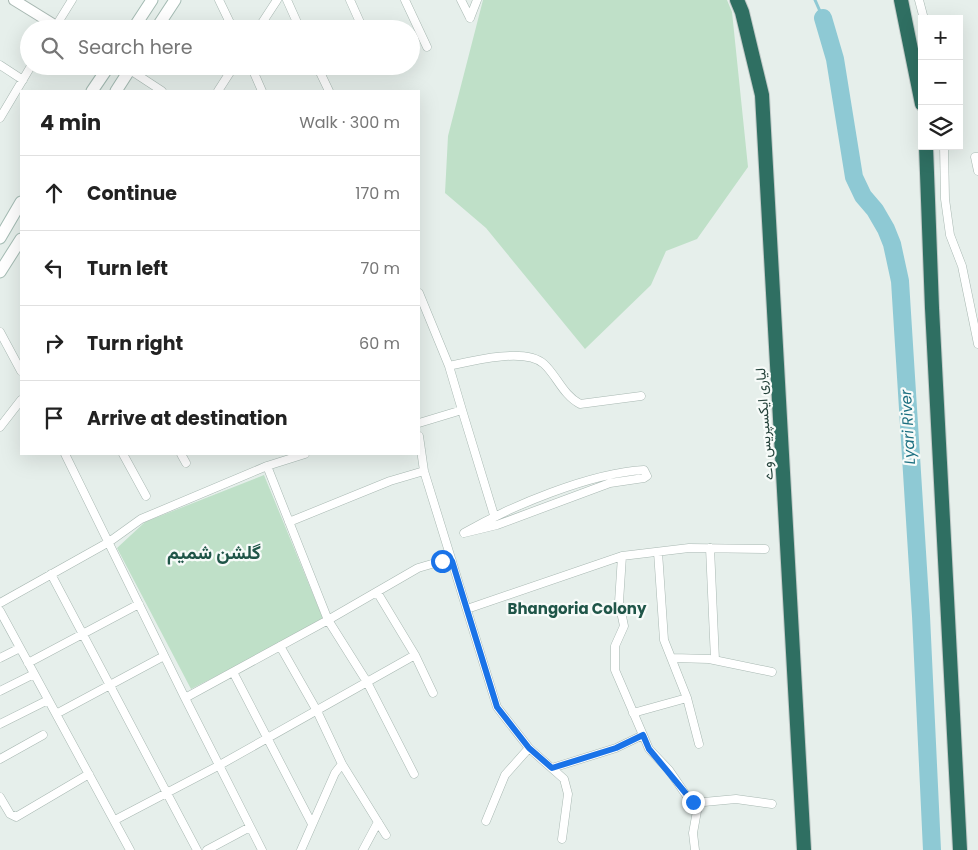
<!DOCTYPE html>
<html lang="en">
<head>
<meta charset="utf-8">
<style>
	:root { --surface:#fff; --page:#f2f2f2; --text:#222; --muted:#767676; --line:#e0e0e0 }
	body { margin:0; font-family:Poppins,Vazirmatn,sans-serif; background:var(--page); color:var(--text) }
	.controls { position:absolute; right:15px; top:15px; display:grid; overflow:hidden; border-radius:0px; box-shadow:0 5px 20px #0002 }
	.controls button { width:45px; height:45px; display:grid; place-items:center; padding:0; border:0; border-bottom:1px solid var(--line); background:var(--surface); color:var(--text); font:25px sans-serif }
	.stop { position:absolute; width:15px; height:15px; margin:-11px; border:4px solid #1a73e8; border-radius:50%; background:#fff }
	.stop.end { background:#1a73e8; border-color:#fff; box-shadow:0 1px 5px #0008 }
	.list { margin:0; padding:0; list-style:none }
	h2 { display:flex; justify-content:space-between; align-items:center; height:65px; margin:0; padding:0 20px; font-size:21px }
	h2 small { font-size:16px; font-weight:400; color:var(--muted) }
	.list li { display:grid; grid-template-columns:32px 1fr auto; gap:15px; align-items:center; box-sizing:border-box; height:75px; padding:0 20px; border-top:1px solid var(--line) }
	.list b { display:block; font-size:19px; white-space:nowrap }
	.list em { font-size:16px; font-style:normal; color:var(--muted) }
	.icon { flex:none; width:28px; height:28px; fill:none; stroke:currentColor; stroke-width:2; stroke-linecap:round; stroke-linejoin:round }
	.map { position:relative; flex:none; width:978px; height:850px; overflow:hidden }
	.search { position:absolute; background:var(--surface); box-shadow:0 5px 20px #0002; left:20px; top:20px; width:400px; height:55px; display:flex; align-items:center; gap:12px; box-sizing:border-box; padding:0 18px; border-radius:28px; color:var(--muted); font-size:19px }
	.panel { position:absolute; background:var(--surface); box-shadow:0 5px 20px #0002; left:20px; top:90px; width:400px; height:365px; border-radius:0px }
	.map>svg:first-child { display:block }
	.green { fill:#bfe0c8 }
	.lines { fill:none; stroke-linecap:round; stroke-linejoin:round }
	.stream { stroke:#8ec9d4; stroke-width:3 }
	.river { stroke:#8ec9d4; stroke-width:18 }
	.minor-casing { stroke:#a8b8b2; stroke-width:9 }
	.tertiary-casing { stroke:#a8b8b2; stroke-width:12 }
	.secondary-casing { stroke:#a4bbb3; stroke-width:13 }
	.motorway-casing { stroke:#c2cac8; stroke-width:16 }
	.minor { stroke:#fff; stroke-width:8 }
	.tertiary { stroke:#fff; stroke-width:10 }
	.secondary { stroke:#fff; stroke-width:11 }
	.motorway { stroke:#2f6f62; stroke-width:14 }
	.route { stroke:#1a73e8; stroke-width:6 }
	.labels { text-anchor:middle; stroke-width:4.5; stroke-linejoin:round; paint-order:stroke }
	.street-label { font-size:14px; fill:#24423a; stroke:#f7fbf9 }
	.water-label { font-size:15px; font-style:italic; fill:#1c6f80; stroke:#f7fbf9 }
	.neighbourhood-label { font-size:15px; font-weight:bold; fill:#1f5548; stroke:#f7fbf9 }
	.district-label { font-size:19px; font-weight:bold; fill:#1f5548; stroke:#f7fbf9 }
</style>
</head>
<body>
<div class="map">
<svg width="978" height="850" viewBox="0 0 978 850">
	<rect width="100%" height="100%" fill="#e6efeb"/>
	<!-- green -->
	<path class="green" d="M483,0H727L732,12L748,167L697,239L666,251L651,285L585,349L486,228L445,193L448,136Z
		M264,475L324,621L191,689L117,548L145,522Z"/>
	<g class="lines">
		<!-- stream -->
		<path class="stream" d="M815,0L823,18"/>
		<!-- river -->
		<path class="river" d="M823,18L835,59L854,177L863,196L875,210L886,229L892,244L900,281L921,616L932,850"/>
		<defs>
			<path id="minor" d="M219,0L233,29
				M287,0L300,29
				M350,0L363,29
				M405,0L427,47
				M461,0L470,18
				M919,0L924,19
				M470,18L477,0
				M54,29L72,0
				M258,29L277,0
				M0,65L23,80
				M251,66L262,91
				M317,66L329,91
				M380,66L381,68
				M130,70L162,91
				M218,91L234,66
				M0,118L31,66
				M944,146L945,199L950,235L962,266L978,344
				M978,157H975L978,171
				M419,293L449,366L462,410L419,423
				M0,332L21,371
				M449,366C471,361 525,347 544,364C557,376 563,395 580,404L641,396
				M462,410L494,515
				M0,427L21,400
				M419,436L424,471L497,707L529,748L564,779L568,794L562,839
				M65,454L185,698L328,620L267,466
				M123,454L146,496
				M181,454L186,463
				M644,470L647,476L644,478L610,483L497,525L464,533C511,506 590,473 644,470Z
				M289,522L390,481L424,471
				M710,548L715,660
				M658,552L664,640L687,698L699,744
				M622,556L619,602L624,626L615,646V670L649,749L669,770L697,811L693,833L695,850
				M51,574L197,850
				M377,592L415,655L433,693
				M0,603L109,542L141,519L267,466L305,454
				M467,609L622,556L689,548L765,549
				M0,611L130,850
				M280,646L317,711L342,764L386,835
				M0,658L20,648
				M673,658L709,659L772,672
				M28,663L139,604
				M233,672L312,824
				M0,691L34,674
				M185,698L262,850
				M633,713L687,698
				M56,714L164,656
				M0,724L48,700
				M0,759L43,735
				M552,768L616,748L643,735
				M414,774L367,682L328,620L418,568L442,561H452
				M0,797L10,814L16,817L89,774
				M693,803L736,799L772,804
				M115,820L218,766L415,655
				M486,821L505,775L529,748
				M207,850L250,827
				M301,850L335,773L342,764
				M363,850L378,822"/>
			<path id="tertiary" d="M14,0L61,29"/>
			<path id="secondary" d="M133,29L152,0
				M156,29L175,0
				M92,91L109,66
				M116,91L132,66
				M0,238L21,202
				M0,272L21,239"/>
			<path id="motorway" d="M737,0L742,12L762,95L804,850
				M901,0L922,104
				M926,146L932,308L960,850"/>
		</defs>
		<!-- minor casing -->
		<use href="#minor" class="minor-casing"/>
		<!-- tertiary casing -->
		<use href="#tertiary" class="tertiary-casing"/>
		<!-- secondary casing -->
		<use href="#secondary" class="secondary-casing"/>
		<!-- motorway casing -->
		<use href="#motorway" class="motorway-casing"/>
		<!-- minor -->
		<use href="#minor" class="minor"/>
		<!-- tertiary -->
		<use href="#tertiary" class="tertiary"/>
		<!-- secondary -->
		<use href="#secondary" class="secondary"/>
		<!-- motorway -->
		<use href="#motorway" class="motorway"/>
	</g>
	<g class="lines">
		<!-- route -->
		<path class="route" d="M442,561H452L497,707L529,748L552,768L616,748L643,735L649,749L693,802"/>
	</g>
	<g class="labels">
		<!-- street labels -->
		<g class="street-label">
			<text transform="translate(764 424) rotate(-94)" y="5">لیاری ایکسپریس وے</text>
		</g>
		<!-- water labels -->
		<g class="water-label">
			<text transform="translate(908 427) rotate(-93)" y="5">Lyari River</text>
		</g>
		<!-- neighbourhood labels -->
		<g class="neighbourhood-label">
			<text x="577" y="614">Bhangoria Colony</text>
		</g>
		<!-- district labels -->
		<g class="district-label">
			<text x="214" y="559">گلشن شمیم</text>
		</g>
	</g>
</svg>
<div class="controls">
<button>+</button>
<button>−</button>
<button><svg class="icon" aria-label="layers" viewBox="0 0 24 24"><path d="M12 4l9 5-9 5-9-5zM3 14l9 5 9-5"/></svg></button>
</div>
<div class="stop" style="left:442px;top:561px"></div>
<div class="stop end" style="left:693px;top:802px"></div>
<div class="search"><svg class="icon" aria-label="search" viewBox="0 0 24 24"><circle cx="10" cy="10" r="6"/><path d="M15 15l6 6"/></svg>Search here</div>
<section class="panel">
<h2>4 min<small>Walk · 300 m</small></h2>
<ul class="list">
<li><svg class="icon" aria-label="ahead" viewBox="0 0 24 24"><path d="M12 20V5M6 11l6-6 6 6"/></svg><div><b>Continue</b></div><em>170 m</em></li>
<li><svg class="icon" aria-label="left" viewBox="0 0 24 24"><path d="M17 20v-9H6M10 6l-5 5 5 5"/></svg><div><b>Turn left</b></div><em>70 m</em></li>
<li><svg class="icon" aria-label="right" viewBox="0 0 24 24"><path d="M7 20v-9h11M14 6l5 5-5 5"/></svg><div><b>Turn right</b></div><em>60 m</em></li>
<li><svg class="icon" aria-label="arrive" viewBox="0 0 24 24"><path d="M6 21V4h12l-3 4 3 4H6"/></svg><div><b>Arrive at destination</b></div></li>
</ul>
</section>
</div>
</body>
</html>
